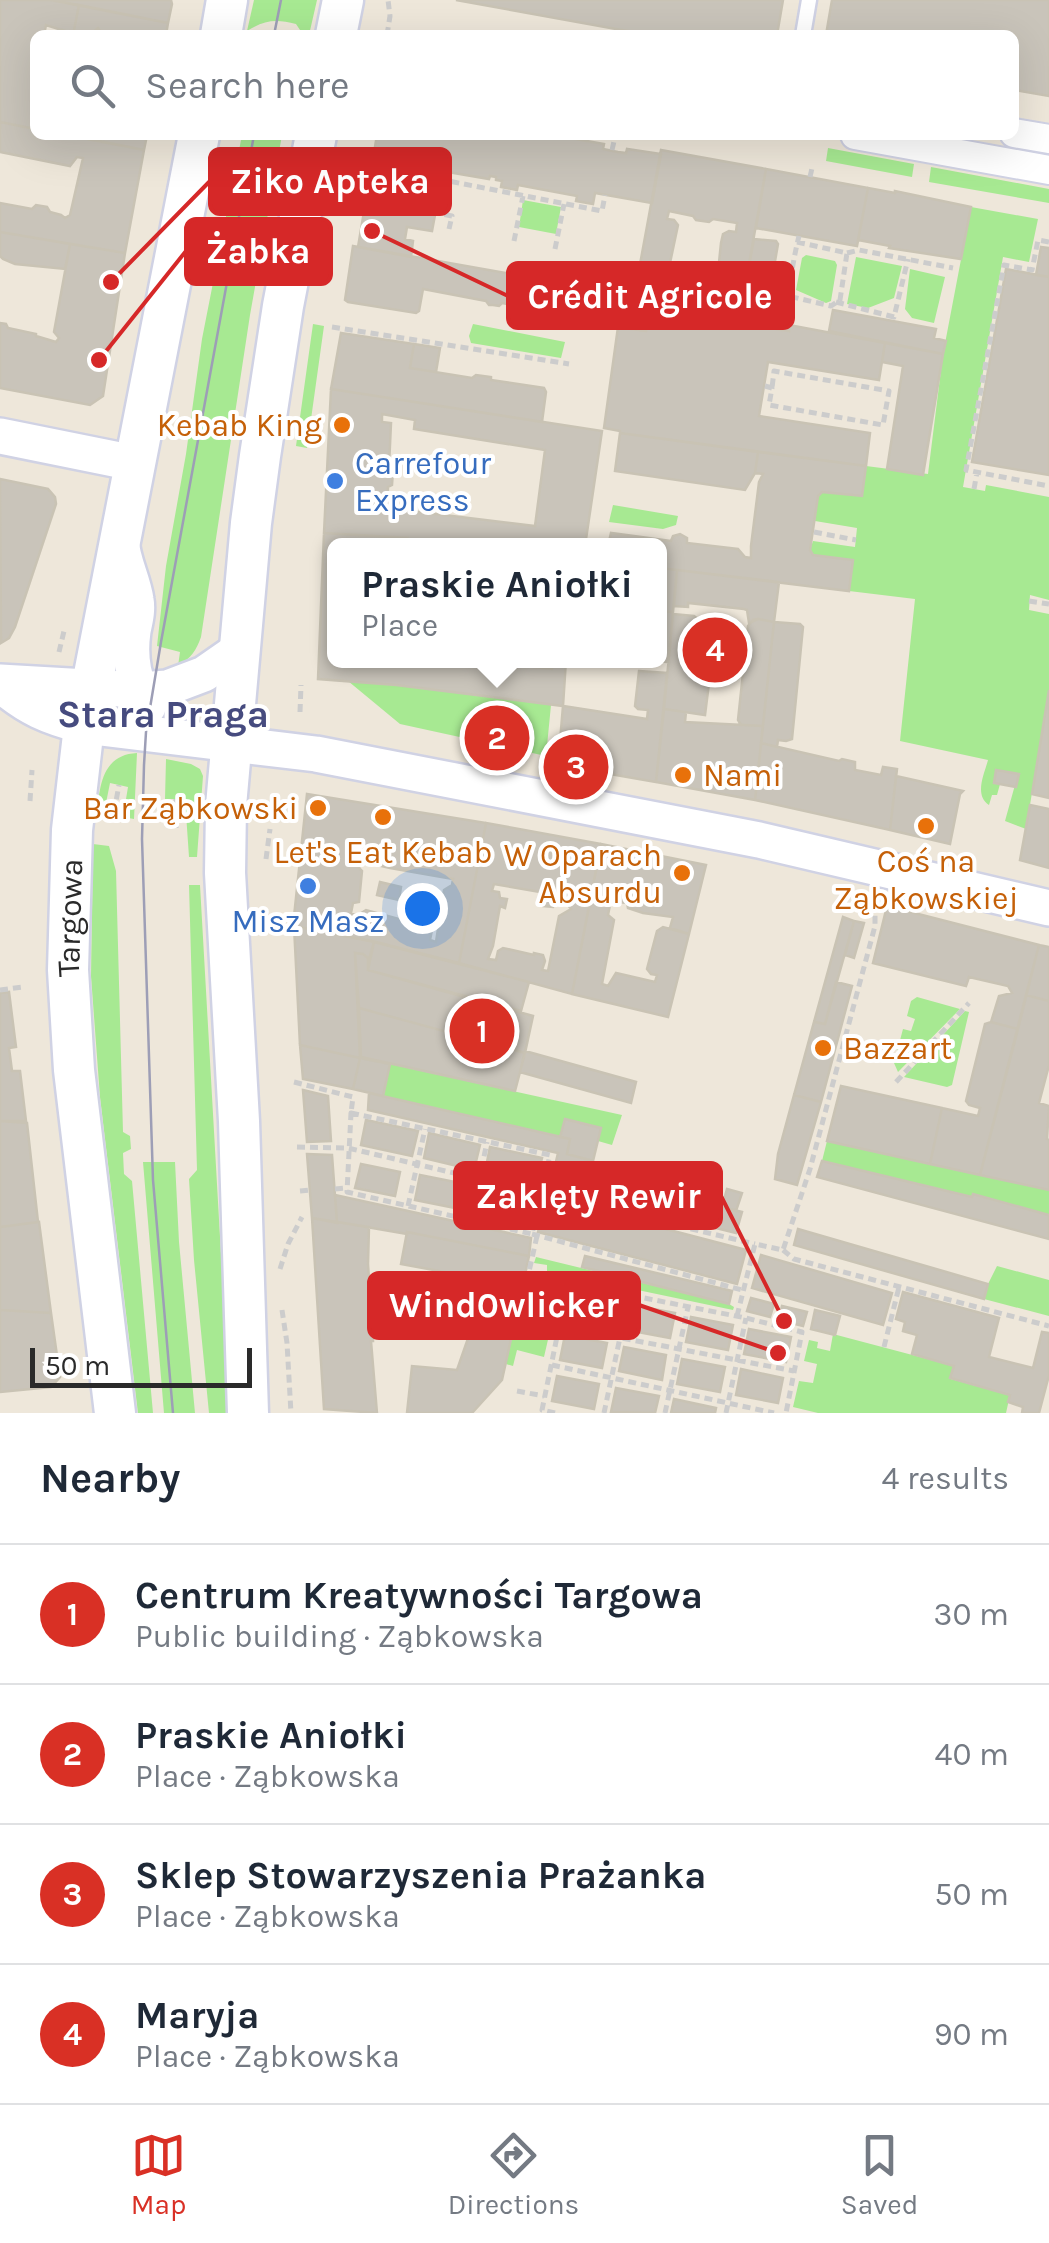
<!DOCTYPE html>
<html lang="en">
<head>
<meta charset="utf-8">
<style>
	:root { --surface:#fff; --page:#f6f6f7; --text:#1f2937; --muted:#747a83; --line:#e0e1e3; --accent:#d93025 }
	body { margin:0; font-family:Karla,sans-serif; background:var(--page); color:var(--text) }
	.scale { position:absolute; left:30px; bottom:25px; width:222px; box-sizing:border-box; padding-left:10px; border:5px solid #2a2a2a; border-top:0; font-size:28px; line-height:35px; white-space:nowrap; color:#2a2a2a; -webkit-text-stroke:8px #fff; paint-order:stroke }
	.you { position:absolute; left:422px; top:908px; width:35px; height:35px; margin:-25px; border:8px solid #fff; border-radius:50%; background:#1a73e8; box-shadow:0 0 0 15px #1a73e833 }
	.badge { display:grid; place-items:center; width:65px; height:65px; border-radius:50%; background:var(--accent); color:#fff; font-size:32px; font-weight:700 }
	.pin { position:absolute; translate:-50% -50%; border:5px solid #fff; box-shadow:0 2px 10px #0006 }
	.popup { position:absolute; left:327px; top:538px; width:340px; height:130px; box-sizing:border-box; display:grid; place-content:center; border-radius:15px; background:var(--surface); filter:drop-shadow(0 2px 8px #0005); font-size:32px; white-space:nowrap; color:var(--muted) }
	.popup b { font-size:38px; color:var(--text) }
	.popup::after { content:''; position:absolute; left:50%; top:100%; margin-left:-20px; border:20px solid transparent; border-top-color:var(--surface) }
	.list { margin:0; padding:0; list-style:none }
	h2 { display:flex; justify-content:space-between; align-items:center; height:130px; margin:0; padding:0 40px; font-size:42px }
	h2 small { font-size:32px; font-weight:400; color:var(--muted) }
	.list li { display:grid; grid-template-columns:65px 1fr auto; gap:30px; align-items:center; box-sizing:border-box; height:140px; padding:0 40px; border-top:2px solid var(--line) }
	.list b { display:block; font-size:38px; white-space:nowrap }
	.list p { margin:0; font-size:32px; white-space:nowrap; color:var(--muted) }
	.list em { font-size:32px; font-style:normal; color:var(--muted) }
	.icon { flex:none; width:55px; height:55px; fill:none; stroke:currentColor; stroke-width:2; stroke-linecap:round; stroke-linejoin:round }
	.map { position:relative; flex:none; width:1049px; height:1413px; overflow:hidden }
	.search { position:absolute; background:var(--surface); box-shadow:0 10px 40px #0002; left:30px; right:30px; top:30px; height:110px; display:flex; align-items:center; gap:25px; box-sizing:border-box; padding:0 35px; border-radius:15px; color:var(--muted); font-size:38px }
	.sheet { height:690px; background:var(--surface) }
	nav { display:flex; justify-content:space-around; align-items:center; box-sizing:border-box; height:140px; border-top:2px solid var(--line); background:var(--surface); font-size:28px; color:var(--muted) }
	nav a { display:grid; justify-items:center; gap:5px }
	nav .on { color:var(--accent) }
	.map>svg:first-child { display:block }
	.green { fill:#a7e992 }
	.building { fill:#c9c4ba; stroke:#c9c3b4; stroke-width:2.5; fill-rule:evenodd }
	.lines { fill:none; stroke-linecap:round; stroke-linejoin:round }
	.service-casing { stroke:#d0d2e4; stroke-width:19 }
	.minor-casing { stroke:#d0d2e4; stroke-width:32 }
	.tertiary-casing { stroke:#d0d2e4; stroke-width:40 }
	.secondary-casing { stroke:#d0d2e4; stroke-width:45 }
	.path { stroke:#ccc; stroke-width:5; stroke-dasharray:8 5; stroke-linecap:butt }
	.service { stroke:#fff; stroke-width:14 }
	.minor { stroke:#fff; stroke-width:28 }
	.tertiary { stroke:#fff; stroke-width:35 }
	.secondary { stroke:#fff; stroke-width:40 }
	.tram { stroke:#9d9eb6; stroke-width:2.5 }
	.food-dot { fill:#e8710a; stroke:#fff; stroke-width:4 }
	.shop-dot { fill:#3f7fe0; stroke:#fff; stroke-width:4 }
	.labels { text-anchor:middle; stroke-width:8; stroke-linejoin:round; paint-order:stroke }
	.food-label { font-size:32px; fill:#c56008; stroke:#fff; text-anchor:end }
	.shop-label { font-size:32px; fill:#366cbe; stroke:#fff; text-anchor:start }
	.street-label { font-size:32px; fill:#2a2a2a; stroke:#fff }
	.quarter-label { font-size:38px; font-weight:bold; fill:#464b7f; stroke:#fff }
	.leader { fill:none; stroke:#d62828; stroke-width:4 }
	.callout-dot { fill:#d62828; stroke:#fff; stroke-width:4 }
	.callout { fill:#d62828; stroke:#d62828; stroke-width:4 }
	.callout-label { font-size:35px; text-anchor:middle; font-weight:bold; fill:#fff }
</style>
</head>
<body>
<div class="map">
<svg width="1049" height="1413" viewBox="0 0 1049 1413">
	<rect width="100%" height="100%" fill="#eee7da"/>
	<!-- green -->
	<path class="green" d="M254,0H317L309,35L300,30L296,24C276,19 264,20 247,31Z
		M242,135H282L250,315L201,637C196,651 191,658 178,666L180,652L157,646L166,566L186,454L202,339Z
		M828,148L914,164L912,177L826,161Z
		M931,167L1049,189V203L929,182Z
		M523,200L561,207L556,234L519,227Z
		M971,207L1038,219L1029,262L1003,257L963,487L985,491L986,485L1049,497V600L1030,595L1029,610L1049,614V690L1026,829L1005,821L1018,774L996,770L994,783L1000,784L997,795H992L989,805C974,795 984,775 988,760L900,741L915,599L849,591L853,560L813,555L810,550L813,541L855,547L857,528L815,521L818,496L822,492L861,496L866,466L928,474L943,354Z
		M806,255L835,261L837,265L831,301L826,303L796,290L802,258Z
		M856,257L902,266L894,298L868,308L847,304Z
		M910,269L945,277L934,323L912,318L905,309Z
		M313,324L324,326L307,448L296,446Z
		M473,324L565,342L561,358L471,343L469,336Z
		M613,505L678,516L676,525L663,529L609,522Z
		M348,681L396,684L551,705L546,756L400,724Z
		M137,753L134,819L123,817L128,787L110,783L104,813L96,818C100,789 100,755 137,753Z
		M166,759L191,764L200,769L203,776L197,857H189L185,799H165Z
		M93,844L109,846L116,871L123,1132L130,1136L131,1149L123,1153L124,1174L132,1181L153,1413H138L100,1097L91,976Z
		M189,885H200L230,1413H209L194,1260L189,1179L197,1170Z
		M917,997L960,1009L898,1072L894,1063L903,1029L911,1031L915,1019L907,1016L911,1001Z
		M965,1011L969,1012L952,1085L947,1087L904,1077Z
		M390,1064L622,1115L612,1145L598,1141L601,1128L565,1119L560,1137L383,1096Z
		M827,1141L1049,1190V1215L974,1194L972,1197L822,1161Z
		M143,1162H175L179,1242L195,1413H164Z
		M536,1257L729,1304L734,1307L733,1310L547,1271V1265L534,1263Z
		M997,1266L1049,1280V1316L984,1299L988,1284Z
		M523,1283L558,1290L553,1310L540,1308L537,1328L550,1331L544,1357L517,1350L513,1366L506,1364Z
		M833,1334L954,1366L951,1379L1010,1395L1006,1413H818L793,1407L799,1381L813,1383L817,1364L804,1361L809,1340L818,1342L817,1348L830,1351Z"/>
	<!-- building -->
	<path class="building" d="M0,0H51L79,5L73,35H65V31L46,25L44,35H35V88L31,101L35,102V129L0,122Z
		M51,0H171L172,4L168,23Z
		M456,0H783L777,35H649Z
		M832,0H1049V96L1014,90V35H826Z
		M79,5L168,23L166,35H103L98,28L90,35H73Z
		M0,122L35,129V135H67L144,150L125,253L0,232V203L32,209L36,205L47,207L50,212L61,215L65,218L70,215L83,158L77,157L70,166L0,152Z
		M95,135H147L144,150L94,140Z
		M377,135H553L604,144L603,149L618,152L626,153L627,149L661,154L652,203L595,193L593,204L576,201L577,196L518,185L517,190L501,187L502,181L496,180V177L490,176L489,179L442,171L441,176L426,173L421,200L413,198L411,211L435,215L432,231L407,227L405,239L413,241L411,257L358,247Z
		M661,150L766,169L740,314L634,297ZM669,211L693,216L696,220L709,222L713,219L737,223L736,232L729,231L723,234L721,243L718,272L722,276L727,277L725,284L700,280L697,277L658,273L659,266L664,267L670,263L678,225L674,220L667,219Z
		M766,169L868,188L857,246L756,228Z
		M868,188L895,193V191L971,207L961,259L889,248L890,246L858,240Z
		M0,232L70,244L65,269L15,264L3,259L0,256Z
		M754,239L776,241L778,244L765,319L740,314Z
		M70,244L125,253L103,396L90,405L0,388V323L6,324L8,328L36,334V336L56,342L59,338L54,332Z
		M353,246L563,283L559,310L555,312L502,303L499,306L493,305H489L486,301L423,289L419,311L416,313L348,302L345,300Z
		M1041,247L1049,248V277L1036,275Z
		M1006,269L1049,277V475L972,462Z
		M610,274L638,280L634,297L607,291Z
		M563,283L582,287L577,314L559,310Z
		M624,295L652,300L650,308L623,305Z
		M652,300L765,319L764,327L789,331V325L885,343L879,380L768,362L759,416L870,433L866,466L620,433V431L604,428L618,327L646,331Z
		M833,310L936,329L934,338L946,341L943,354L829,331Z
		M341,333L414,344L410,368L472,378L476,375L483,376L491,377V380L544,388L546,392L542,422L331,389Z
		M885,343L943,354L923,475L887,469L903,366L882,362Z
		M414,344L440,348L436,372L410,368Z
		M331,389L602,431L585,546H455L406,540L407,538L324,533ZM382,414L415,420L414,429L545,450L535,526L403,510L397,509L395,513L387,512L388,487L392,485L393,471L389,467L391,423L382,422Z
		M620,433L758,452L755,473L745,490L615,471Z
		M758,452L866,466L862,496L822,492L818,496L810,550L813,555L853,560L849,591L660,568V546H608L611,533L671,541L673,536L680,534L687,538V543L738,549L745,557L751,558V546L759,482L763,474L755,473Z
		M0,479L48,489L55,497L56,504L15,627L9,638L1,643Z
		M324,533L407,538L406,540L455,546H334V660H381V666L394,667V660H465L494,664V662L552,669L553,661L549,660H566L563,706L396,685L318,679Z
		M660,568L677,570L673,612L660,611Z
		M677,570L779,582L774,622L758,619L749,623L747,610L744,609L688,603V607L674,606Z
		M660,611L673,612L668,662L650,660H660Z
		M673,614L694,616L698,619L695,659L697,662L694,673L710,675L705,715L664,709Z
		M758,619L774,622L763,726L741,725L738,720L748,626L753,620Z
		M774,622L800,624L803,627L792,739L786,741L778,740L777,747L761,743Z
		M639,671L667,673L656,782L558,765L563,706L647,719L648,710L638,709L635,706Z
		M1049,690V798L1032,794Z
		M664,709L686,712L685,722L763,726L755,800L656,782Z
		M761,743L839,761L842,759L855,762V770L881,775L883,767L897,769L890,830L755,800Z
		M996,770L1019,774L1016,787L994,783Z
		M896,776L963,791L960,794L950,844L890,830Z
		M307,794L486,823L459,963L372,941L293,926ZM367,856L372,864L390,868L453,879L452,885L444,890L436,942L430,940L432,930L429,927L366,910L358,915L351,913L353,903L359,902L362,871L359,868L360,862Z
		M1030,805L1049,809V868L1020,860Z
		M486,823L601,844L572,994L459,963ZM494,884L540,892V901L543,906L553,907L557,899L565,901L571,909L559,916L548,971L542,970L545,961L543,955L534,953V955L503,948L498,951L496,960L488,959L493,946L500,906L505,908L507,899L500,898L499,892L492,891Z
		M601,844L706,865L689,934L670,928L673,917L643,913L628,908L627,903L619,902L614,896L607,900L591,897Z
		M380,882L401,887L399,900L377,895Z
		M591,897L607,900L610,905L608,915L614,920L602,984L608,986L616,973L655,982L657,975L651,974L647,969L657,931L663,927L689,934L668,1017L572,994Z
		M887,906L1039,945L1018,1029L991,1022L999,996L1012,993L1008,986L969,977L966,986L873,963Z
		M843,917L854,921L825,1024L814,1022Z
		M854,921L864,923L854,958L845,955Z
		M294,926L374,942L369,959L363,954L355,953L360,1058L300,1045Z
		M374,942L529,982L521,1011L368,970Z
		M1039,945L1049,947V1001L1026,995Z
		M355,953L363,954L368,958V970L533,1016L525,1053L359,1008Z
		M836,982L852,986L821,1102L794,1095L814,1022L825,1024Z
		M9,992L16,1047L9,1048L12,1071H20L26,1121H0V993Z
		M1026,995L1049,1001V1065L1039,1103L1049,1106L1047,1139L1049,1140V1190L980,1175Z
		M359,1008L525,1053L515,1091L361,1057Z
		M991,1022L1018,1029L980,1175L930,1164L942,1108L978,1116L980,1108L969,1105L966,1101L985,1024Z
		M300,1045L360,1058L353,1089L303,1079Z
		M525,1051L636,1082L631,1103L520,1072Z
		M360,1058L390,1064L383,1096L353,1089Z
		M841,1086L942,1108L930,1164L827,1141Z
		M303,1090L328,1096L331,1141L307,1142Z
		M369,1093L570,1139L567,1154L593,1161L590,1175L742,1212L736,1233L550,1187L558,1153L368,1110Z
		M794,1095L821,1102L797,1185L775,1179L778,1154Z
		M565,1119L601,1128L593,1161L567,1154L570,1139L560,1137Z
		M366,1120L418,1131L412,1156L361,1145Z
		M0,1121L27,1123L38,1222L0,1227Z
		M429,1133L480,1145L474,1170L424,1158Z
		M490,1147L542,1158L536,1183L485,1172Z
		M307,1154L332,1155L337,1223L312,1218Z
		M822,1161L972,1197L973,1194L1049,1215V1239L817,1177Z
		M361,1164L400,1172L395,1196L355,1188Z
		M420,1175L470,1185L465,1210L415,1200Z
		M481,1187L532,1199L526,1225L475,1213Z
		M727,1189L742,1193L736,1211L722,1207Z
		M335,1195L531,1238L529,1256L407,1232V1234L337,1222Z
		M547,1198L746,1250L737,1284L538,1232Z
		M312,1218L369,1227L368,1264L371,1308H377L378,1327H372L373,1341H371L377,1413L324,1409Z
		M39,1222L51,1313L0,1310V1227Z
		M798,1229L988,1284L984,1299L794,1245Z
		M407,1232L529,1256L517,1312L480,1304L488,1280L401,1264Z
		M761,1255L892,1293L883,1325L752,1288Z
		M585,1256L732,1291L729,1304L582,1267Z
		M903,1292L999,1318L989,1357L1033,1368L1042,1332L1049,1333V1375L1039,1413H1022L1023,1407L1008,1402L1010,1395L950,1378L954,1366L912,1354L917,1335L903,1331L905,1322L896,1319Z
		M574,1294L616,1302L611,1327L569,1319Z
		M751,1298L774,1304L770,1317L747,1311Z
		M480,1304L517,1312L502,1380L472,1413H407L412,1366L457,1370Z
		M632,1305L675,1313L670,1338L627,1330Z
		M782,1306L807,1312L803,1326L779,1320Z
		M0,1310L51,1313L60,1377L51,1387L0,1392Z
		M815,1310L840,1316L835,1335L811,1329Z
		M691,1317L733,1325L728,1350L686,1342Z
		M749,1329L791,1337L786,1362L744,1354Z
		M565,1335L607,1343L602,1368L560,1360Z
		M624,1347L666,1355L662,1380L619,1371Z
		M682,1359L725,1367L720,1392L677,1384Z
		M741,1369L783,1378L778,1403L736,1395Z
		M557,1376L599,1384L594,1409L552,1401Z
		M616,1388L659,1396L655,1413L611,1412Z
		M674,1399L716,1408L715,1413H671Z"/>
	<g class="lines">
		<defs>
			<path id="service" d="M803,35L809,0"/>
			<path id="minor" d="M1014,133L1049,139
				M855,135L1049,170"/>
			<path id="tertiary" d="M0,436L134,463
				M121,539C122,561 133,579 136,600C138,611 135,621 133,631C129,660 134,682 148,707
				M0,682L139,690L167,688L204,674L240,649
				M0,684C27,708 49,717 84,726L316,754L759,840L1049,908"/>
			<g id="secondary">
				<path d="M221,35L227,0"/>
				<path d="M336,35L343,0"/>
				<path id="s1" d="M115,1413L74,1070L68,970L72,830L84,726L199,135"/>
				<path d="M248,1413L239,1121L225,873L226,806L251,523L260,456L283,306L316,135"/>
			</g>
		</defs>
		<!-- service casing -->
		<use href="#service" class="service-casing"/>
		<!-- minor casing -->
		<use href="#minor" class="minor-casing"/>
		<!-- tertiary casing -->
		<use href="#tertiary" class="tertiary-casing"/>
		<!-- secondary casing -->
		<use href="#secondary" class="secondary-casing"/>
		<!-- path -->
		<path class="path" d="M387,35L390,16L388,0
			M612,150L615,137
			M345,172L351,203
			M810,177L812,168
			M449,229L452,216L427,211L433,178L602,211L605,195
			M514,241L523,196
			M797,242L847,253L840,300L831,306L788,296C791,276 794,256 799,236
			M1049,242L1038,240L1032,270L1004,265L966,470L1049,486
			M555,249L564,204
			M847,253L859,250L953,268
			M836,302L894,317L908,259
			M332,327L569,364
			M765,386L772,388L769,405L883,425L889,391L774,371L772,388
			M974,489L977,472
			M814,532L856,540
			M1029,601L1049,604
			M59,652L64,631
			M300,712L301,685
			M176,799V828
			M30,801L32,770
			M114,812L119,785
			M266,859L270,829
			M0,990L23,987
			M294,1082L353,1097L351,1113
			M896,1082L969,1003
			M351,1113L550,1155L532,1234L347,1192Z
			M297,1147L348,1148L755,1244
			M335,1189L347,1188
			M300,1191L310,1190
			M408,1206L425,1129
			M471,1220L487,1142
			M532,1234L742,1290
			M537,1236L528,1276L568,1283
			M783,1250L794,1259L1049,1326
			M280,1269L288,1244L302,1217
			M282,1310L287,1343L291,1413
			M737,1316L755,1244L783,1250L810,1169L875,926V899
			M559,1326L794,1371
			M884,1347L899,1287
			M552,1365L774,1413
			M517,1391L544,1396
			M555,1413L542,1410L568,1283L746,1318L802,1332L786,1413
			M604,1413L629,1295
			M665,1413L688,1307
			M726,1413L746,1318"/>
		<!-- service -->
		<use href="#service" class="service"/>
		<!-- minor -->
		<use href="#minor" class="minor"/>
		<!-- tertiary -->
		<use href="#tertiary" class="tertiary"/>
		<!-- secondary -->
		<use href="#secondary" class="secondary"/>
		<!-- tram -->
		<path class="tram" d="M274,35L281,0
			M173,1413L153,1180L142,839L144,765L146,732L161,642L254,135"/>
	</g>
	<!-- markers -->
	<g class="food-dot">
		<circle cx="342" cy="425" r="10"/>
		<circle cx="683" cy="775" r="10"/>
		<circle cx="318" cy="808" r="10"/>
		<circle cx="383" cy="817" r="10"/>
		<circle cx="926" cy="826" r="10"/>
		<circle cx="682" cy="873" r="10"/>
		<circle cx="823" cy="1048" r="10"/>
	</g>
	<g class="shop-dot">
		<circle cx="335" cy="481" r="10"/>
		<circle cx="308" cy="886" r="10"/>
	</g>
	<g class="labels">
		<!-- food labels -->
		<g class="food-label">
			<text x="322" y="436">Kebab King</text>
			<text x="703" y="786" text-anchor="start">Nami</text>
			<text x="298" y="819">Bar Ząbkowski</text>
			<text x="383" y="863" text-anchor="middle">Let's Eat Kebab</text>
			<text x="662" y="866">W Oparach<tspan x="662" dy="37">Absurdu</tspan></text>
			<text x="926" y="872" text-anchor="middle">Coś na<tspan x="926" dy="37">Ząbkowskiej</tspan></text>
			<text x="843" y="1059" text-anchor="start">Bazzart</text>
		</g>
		<!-- shop labels -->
		<g class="shop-label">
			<text x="355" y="474">Carrefour<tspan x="355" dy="37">Express</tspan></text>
			<text x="308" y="932" text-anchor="middle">Misz Masz</text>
		</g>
		<!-- street labels -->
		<g class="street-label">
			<text dy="11" stroke="none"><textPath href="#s1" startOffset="498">Targowa</textPath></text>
		</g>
		<!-- quarter labels -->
		<g class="quarter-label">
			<text x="163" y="727">Stara Praga</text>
		</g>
	</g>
	<!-- callouts -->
	<path class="leader" d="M111 282L210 181M99 360L186 251M372 231L508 296M784 1321L721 1196M778 1353L639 1305"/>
	<g class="callout-dot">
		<circle cx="111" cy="282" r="10"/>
		<circle cx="99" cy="360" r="10"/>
		<circle cx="372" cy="231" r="10"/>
		<circle cx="784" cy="1321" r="10"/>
		<circle cx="778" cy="1353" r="10"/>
	</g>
	<g class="callout">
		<rect x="210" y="149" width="240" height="65" rx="10"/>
		<rect x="186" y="219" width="145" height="65" rx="10"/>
		<rect x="508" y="263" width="285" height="65" rx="10"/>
		<rect x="455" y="1163" width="266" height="65" rx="10"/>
		<rect x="369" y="1273" width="270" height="65" rx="10"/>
	</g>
	<g class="callout-label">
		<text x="330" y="193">Ziko Apteka</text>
		<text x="258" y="263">Żabka</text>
		<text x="650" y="308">Crédit Agricole</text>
		<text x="588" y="1208">Zaklęty Rewir</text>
		<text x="504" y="1317">Wind0wlicker</text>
	</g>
</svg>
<div class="scale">50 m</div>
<div class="you"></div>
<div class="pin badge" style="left:482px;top:1031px">1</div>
<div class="pin badge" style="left:497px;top:738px">2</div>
<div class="popup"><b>Praskie Aniołki</b>Place</div>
<div class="pin badge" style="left:576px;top:767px">3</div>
<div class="pin badge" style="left:715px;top:650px">4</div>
<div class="search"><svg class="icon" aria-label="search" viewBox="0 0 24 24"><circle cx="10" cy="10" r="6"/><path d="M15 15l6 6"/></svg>Search here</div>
</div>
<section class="sheet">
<h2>Nearby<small>4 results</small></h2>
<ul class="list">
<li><span class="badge">1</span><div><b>Centrum Kreatywności Targowa</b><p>Public building · Ząbkowska</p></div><em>30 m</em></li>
<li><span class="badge">2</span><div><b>Praskie Aniołki</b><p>Place · Ząbkowska</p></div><em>40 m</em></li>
<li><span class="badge">3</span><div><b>Sklep Stowarzyszenia Prażanka</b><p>Place · Ząbkowska</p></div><em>50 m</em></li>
<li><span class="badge">4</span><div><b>Maryja</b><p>Place · Ząbkowska</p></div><em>90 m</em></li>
</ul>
</section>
<nav>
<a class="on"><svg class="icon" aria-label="map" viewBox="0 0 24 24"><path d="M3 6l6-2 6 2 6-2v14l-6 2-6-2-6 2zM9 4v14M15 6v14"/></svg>Map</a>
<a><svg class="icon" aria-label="directions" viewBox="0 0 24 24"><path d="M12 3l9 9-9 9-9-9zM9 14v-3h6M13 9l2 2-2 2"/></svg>Directions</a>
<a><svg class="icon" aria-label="saved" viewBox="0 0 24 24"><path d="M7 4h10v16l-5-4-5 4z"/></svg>Saved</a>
</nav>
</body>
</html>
